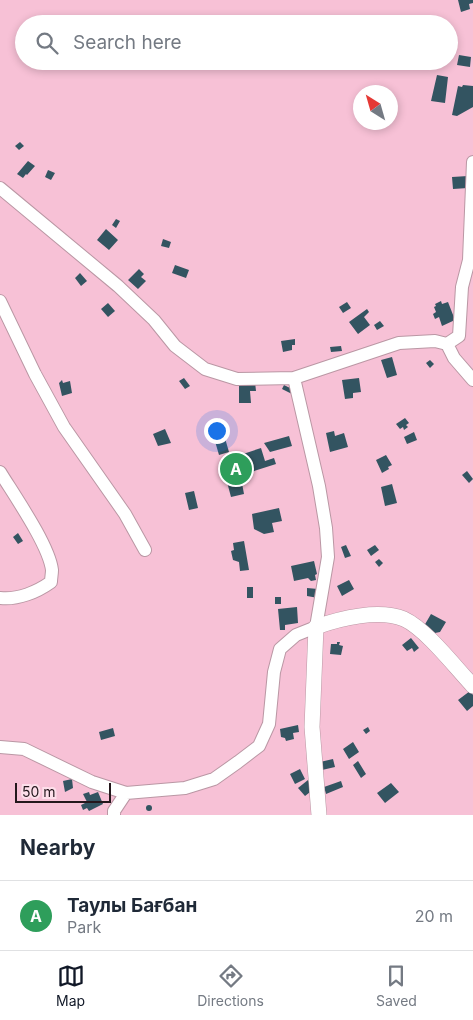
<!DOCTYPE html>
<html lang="en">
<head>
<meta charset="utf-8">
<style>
	:root { --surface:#fff; --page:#f6f6f7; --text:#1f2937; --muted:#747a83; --line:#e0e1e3; --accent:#111827 }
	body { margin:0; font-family:Inter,sans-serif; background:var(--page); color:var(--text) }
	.compass { position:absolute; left:353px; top:85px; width:45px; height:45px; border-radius:50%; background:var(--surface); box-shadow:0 2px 8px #0003; rotate:323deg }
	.scale { position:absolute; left:15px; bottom:12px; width:96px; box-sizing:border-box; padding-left:5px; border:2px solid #24171c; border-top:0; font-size:14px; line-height:18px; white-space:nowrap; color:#24171c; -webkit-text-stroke:4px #fddfea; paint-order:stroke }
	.you { position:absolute; left:216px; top:430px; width:18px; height:18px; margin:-12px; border:4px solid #fff; border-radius:50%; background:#1a73e8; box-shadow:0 0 0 8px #1a73e833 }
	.badge { display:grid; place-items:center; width:32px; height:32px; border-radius:50%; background:var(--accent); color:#fff; font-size:16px; font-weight:700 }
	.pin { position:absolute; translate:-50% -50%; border:2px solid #fff; box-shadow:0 1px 5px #0006 }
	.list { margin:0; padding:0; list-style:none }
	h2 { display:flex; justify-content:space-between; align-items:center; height:65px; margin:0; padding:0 20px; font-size:21px }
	h2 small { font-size:16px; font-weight:400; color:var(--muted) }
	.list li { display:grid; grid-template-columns:32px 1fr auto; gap:15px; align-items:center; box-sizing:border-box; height:70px; padding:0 20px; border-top:1px solid var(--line) }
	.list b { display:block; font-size:19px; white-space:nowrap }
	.list p { margin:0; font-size:16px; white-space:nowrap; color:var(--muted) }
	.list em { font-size:16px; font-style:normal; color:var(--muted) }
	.icon { flex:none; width:28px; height:28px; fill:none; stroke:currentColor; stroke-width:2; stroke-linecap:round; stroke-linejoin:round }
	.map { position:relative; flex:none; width:473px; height:815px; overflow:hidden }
	.search { position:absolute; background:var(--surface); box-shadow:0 2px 8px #0003; left:15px; right:15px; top:15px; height:55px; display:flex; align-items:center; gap:12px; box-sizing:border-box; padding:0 18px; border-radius:28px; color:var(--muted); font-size:19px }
	.sheet { height:135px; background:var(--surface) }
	nav { display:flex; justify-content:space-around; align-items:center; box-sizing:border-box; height:70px; border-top:1px solid var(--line); background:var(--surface); font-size:14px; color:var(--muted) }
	nav a { display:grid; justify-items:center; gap:2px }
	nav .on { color:var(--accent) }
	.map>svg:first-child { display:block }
	.green { fill:#f7c1d6; fill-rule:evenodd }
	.building { fill:#335461 }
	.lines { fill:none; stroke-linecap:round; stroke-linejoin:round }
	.minor-casing { stroke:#ba97a4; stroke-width:14 }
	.tertiary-casing { stroke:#ba97a4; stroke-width:16 }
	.minor { stroke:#fff; stroke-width:12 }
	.tertiary { stroke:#fff; stroke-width:15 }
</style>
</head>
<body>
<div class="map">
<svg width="473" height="815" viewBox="0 0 473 815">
	<rect width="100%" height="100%" fill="#fddfea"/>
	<!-- green -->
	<path class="green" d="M0,0H473V815H0ZM24,24H449V61H24ZM360,92H390V122H360Z"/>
	<!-- building -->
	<path class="building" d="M458,0H473V3L469,4L470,9L461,12Z
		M459,55L471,57L470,67L457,65Z
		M437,75L448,77L445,103L431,101Z
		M463,85L473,86V107L457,116L452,115L458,86L462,87Z
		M20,142L24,146L19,150L15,146Z
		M28,161L35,166L27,175L26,174L23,178L17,174Z
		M48,170L55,173L51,180L45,177Z
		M468,176V188L453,189L452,177Z
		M116,219L120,221L116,228L112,225Z
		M106,229L118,240L109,250L97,240Z
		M163,239L171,242L169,248L161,246Z
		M175,265L189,270L186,278L172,273Z
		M139,269L144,274L141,277L146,281L138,289L128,280Z
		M80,273L87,281L81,286L75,278Z
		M441,301L442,304L448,302L455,320L442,326L439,317L435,319L433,314L436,312L434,307L436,306L435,304Z
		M347,302L351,308L343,313L339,307Z
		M108,303L115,311L108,317L101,309Z
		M367,309L369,312L364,317L370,325L358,334L349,322Z
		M380,321L384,326L377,330L374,325Z
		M295,339V345H292V350L283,352L281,341Z
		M341,346L342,351L331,352L330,347Z
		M392,357L397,375L387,378L381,360Z
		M430,360L434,364L430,368L426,363Z
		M184,378L190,386L185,389L179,381Z
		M359,378L361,392L353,393V398L345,399L342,380Z
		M62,380L63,383L70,381L72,393L62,396L59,383Z
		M239,382H255L256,391H250L251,403H239Z
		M284,385L294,390L292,394L282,389Z
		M218,418L220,421L229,452L219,455L210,424L214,423L213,420Z
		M405,418L409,423L406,425L408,427L404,430L403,427L400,429L396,424Z
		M165,429L171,443L158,446L153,434Z
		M334,431L335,436L344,433L348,447L330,452L326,433Z
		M414,432L417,440L407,444L404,437Z
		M289,436L292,446L270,452L264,443Z
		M261,448L265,461L274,458L276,464L245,474L244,470L235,473L230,455L236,453L237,456Z
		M386,455L392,465L388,467L389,469L382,473L376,460Z
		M467,471L473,479L469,483L462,475Z
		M241,478L244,494L231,497L227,482Z
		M392,484L397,503L385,506L381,487Z
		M194,491L198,508L189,510L185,493Z
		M279,508L282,521L272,523L274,532L264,534L254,529L252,514Z
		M18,533L23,541L18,544L13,537Z
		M244,541L249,570L240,571L239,562L233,560L231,551L234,550L233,543Z
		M346,545L351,556L345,558L341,547Z
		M375,545L379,550L371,556L367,550Z
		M379,559L383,563L379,567L375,562Z
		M314,561L317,574L315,575L316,580L311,581L308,578L294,581L291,566Z
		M349,580L354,589L342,596L337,586Z
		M247,587H253V598H247Z
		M307,588L318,589V598L307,596Z
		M275,597H281V604H275Z
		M297,607L298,623L285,625V630H280L278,609Z
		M431,614L446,622L440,632L435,633L424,626Z
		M411,638L419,648L414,652L412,648L407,651L402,645Z
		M337,642H340L339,645L343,646L341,655L330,654L331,644H337Z
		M470,691L473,695V706L467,711L458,700Z
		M298,725L299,732L293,733L294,739L286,741L285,738L281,737L280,729Z
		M368,727L370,731L366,734L363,730Z
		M113,728L115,736L101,740L99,732Z
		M353,742L359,752L349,759L343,749Z
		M333,759L335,767L322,770L320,762Z
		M358,761L366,774L361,778L353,765Z
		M300,769L305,779L295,784L290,774Z
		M72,779L73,788L65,792L63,781Z
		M308,780L314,789L305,796L298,788Z
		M341,781L343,787L326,794L324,787Z
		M391,783L399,792L385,803L377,793Z
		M89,792L90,795L98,792L103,804L89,811L87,808L83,810L81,805L87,802L83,794Z
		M146 808a3 3 0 1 1 6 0a3 3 0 1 1-6 0Z"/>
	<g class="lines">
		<defs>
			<path id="minor" d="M0,188L118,286L154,320L175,346L205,369L237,379L294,378L399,343L435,341L447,344L454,358L473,380
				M0,301L35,374L64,427L125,514L145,550
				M447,344L459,336L462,287L469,260L473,162
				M0,472C14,495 49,545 52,570C52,574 51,578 51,582C37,592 18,600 0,598
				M0,747L24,749L92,782L126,793L185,788L214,779L238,762L259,746L269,724L274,672L280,649L296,635L316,627L328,557L326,528L319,486L294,378
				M114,815V811L126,793"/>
			<path id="tertiary" d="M319,815L312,727L316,627C341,618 379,609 404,619C426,629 456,668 473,686"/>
		</defs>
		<!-- minor casing -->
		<use href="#minor" class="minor-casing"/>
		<!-- tertiary casing -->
		<use href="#tertiary" class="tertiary-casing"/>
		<!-- minor -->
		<use href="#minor" class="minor"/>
		<!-- tertiary -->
		<use href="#tertiary" class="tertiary"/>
	</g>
</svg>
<svg class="compass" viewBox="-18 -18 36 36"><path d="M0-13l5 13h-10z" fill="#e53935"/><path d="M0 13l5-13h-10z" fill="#747a83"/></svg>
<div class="scale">50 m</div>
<div class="you"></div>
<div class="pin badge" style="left:236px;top:469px;background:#2e9e5b">A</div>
<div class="search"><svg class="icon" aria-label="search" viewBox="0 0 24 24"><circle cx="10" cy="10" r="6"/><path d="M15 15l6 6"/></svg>Search here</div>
</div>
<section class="sheet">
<h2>Nearby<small></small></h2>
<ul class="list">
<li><span class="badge" style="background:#2e9e5b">A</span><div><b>Таулы Бағбан</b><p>Park</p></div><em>20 m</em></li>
</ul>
</section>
<nav>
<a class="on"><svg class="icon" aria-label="map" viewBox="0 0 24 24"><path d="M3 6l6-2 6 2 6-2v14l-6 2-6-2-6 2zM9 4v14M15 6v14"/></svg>Map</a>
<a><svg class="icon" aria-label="directions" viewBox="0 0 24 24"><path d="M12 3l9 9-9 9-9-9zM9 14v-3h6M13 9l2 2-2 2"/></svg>Directions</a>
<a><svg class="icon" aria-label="saved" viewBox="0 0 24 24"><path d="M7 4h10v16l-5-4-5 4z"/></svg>Saved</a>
</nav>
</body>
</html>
